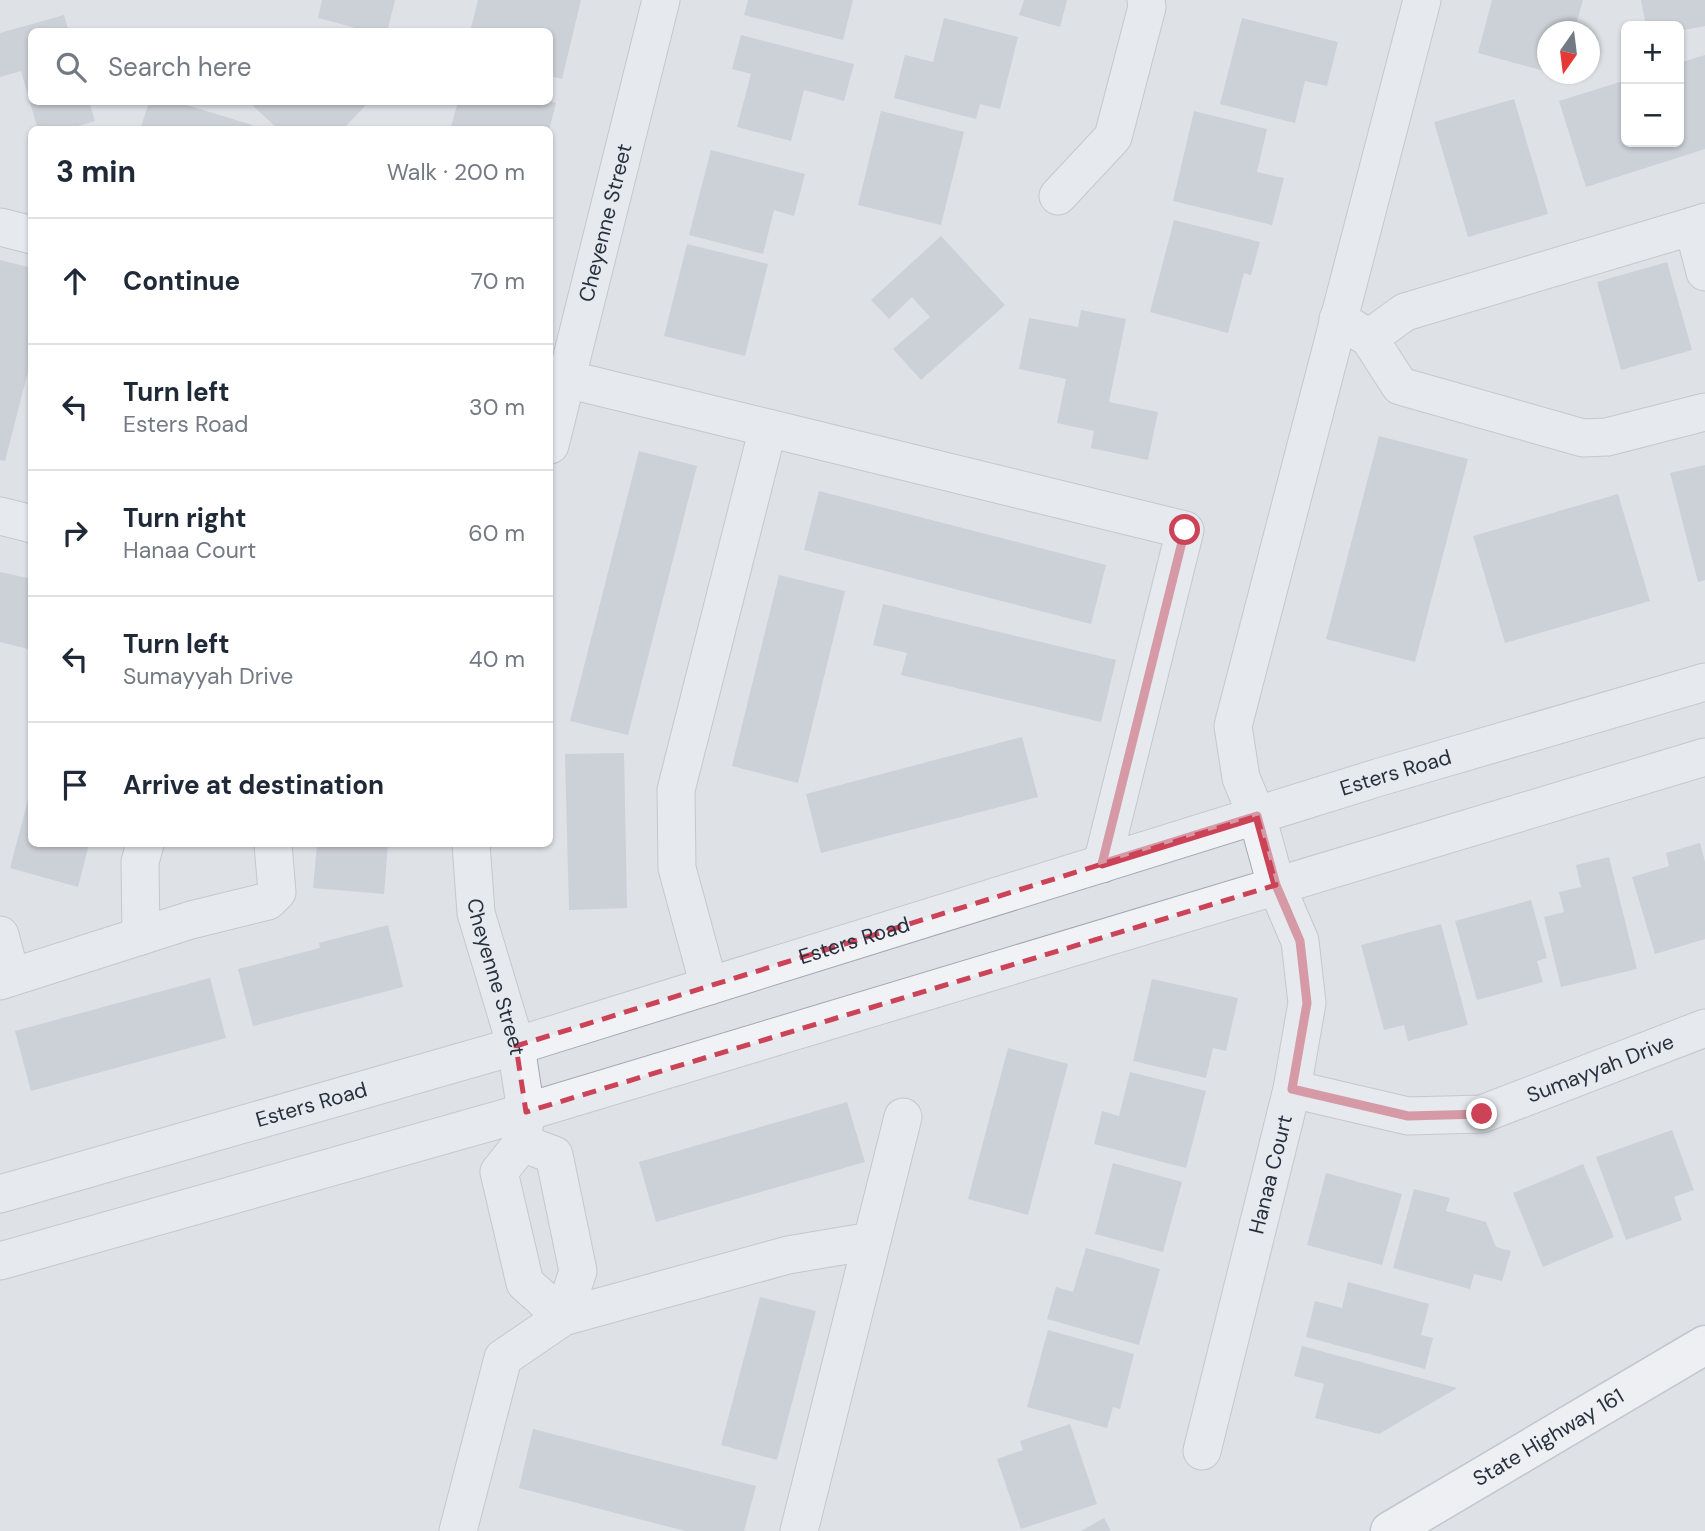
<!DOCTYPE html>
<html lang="en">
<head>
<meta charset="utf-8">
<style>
	:root { --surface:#fff; --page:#f2f2f3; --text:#1f2937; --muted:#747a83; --line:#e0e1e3 }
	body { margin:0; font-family:"DM Sans",sans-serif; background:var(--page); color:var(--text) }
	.controls { position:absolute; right:21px; top:21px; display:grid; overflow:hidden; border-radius:10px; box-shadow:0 2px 5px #0004 }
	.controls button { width:63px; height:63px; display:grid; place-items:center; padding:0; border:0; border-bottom:2px solid var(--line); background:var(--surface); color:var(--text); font:35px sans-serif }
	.compass { position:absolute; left:1537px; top:21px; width:63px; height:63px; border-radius:50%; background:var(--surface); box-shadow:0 2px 5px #0004; rotate:194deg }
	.stop { position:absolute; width:21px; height:21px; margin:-16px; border:5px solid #cc4358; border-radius:50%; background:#fff }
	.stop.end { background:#cc4358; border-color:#fff; box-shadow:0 2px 7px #0008 }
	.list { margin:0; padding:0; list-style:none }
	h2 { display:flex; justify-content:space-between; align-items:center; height:91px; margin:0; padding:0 28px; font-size:30px }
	h2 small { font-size:23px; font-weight:400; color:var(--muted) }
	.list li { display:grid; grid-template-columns:46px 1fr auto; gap:21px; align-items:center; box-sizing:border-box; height:126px; padding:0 28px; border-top:2px solid var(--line) }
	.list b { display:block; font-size:26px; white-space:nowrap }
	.list p { margin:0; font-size:23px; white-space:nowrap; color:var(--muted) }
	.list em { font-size:23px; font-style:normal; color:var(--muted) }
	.icon { flex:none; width:38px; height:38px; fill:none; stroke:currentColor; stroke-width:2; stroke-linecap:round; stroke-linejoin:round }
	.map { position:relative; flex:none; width:1705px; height:1531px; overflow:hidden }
	.search { position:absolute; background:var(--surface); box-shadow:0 2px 5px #0004; left:28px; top:28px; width:525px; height:77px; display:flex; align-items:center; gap:18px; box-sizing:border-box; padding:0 24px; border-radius:10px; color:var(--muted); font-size:26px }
	.panel { position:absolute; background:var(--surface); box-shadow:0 2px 5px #0004; left:28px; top:126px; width:525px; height:721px; border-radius:10px }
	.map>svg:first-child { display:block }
	.building { fill:#b5bbc4 }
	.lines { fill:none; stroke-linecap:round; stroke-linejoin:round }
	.minor-casing { stroke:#a3a9b1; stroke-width:39 }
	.major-casing { stroke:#9da6b3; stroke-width:41 }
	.minor { stroke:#f0f2f6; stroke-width:37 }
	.major { stroke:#fff; stroke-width:38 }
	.route { stroke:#cc4358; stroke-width:9 }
	.marked { fill:none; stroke:#cc4358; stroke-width:5; stroke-dasharray:14 9; stroke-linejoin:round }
	.labels { text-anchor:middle; stroke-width:5; stroke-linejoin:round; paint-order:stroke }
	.street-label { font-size:21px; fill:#27303e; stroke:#edf0f5 }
</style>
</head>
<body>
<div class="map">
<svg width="1705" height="1531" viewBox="0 0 1705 1531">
	<rect width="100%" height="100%" fill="#dee2e7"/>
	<!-- building -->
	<path class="building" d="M322,0H395L387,32H371L318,18Z
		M478,0H581L562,79L550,76V32H470Z
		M748,0H853L843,40L744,15Z
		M1024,0H1067L1060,27L1019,15Z
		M1492,0H1583L1574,32H1548V72L1478,53Z
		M1641,0H1705V26L1679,31V26H1646Z
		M64,15L69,32H32V102H89L95,121L64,130H38L21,71L0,77V33Z
		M944,18L1018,37L1000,109L980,104L976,119L894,98L905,55L933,62Z
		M1242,18L1338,42L1327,86L1305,81L1295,123L1220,104Z
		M741,35L854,64L844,101L804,90L791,141L737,127L751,74L732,69Z
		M1705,55V149L1586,187L1559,101L1626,80V142H1679V63Z
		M1514,99L1548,214L1468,237L1434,122Z
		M550,101L556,103L549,130H450L458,102Z
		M149,102H177L252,125L250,130H140Z
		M249,102H369L342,130H279Z
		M881,111L964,132L941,225L858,205Z
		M1194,111L1267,129L1257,172L1284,178L1272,225L1173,201Z
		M711,150L805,174L794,216L774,210L763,254L689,235Z
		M1174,220L1260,242L1251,275L1244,273L1228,333L1150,312Z
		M941,236L1005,305L921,380L893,349L930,317L912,297L889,319L871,300Z
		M687,244L768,264L745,356L664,336Z
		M0,260L32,268V356L5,461L0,460Z
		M1667,262L1692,350L1621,370L1597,282Z
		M1081,310L1126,319L1109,402L1158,412L1148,460L1091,448L1094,431L1057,423L1066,379L1019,369L1029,318L1078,327Z
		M1379,436L1468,459L1415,662L1326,639Z
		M639,451L697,466L628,735L570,721Z
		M1705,465V580L1698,582L1670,473Z
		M819,491L1106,565L1091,624L804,550Z
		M1618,494L1650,601L1505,643L1473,536Z
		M0,572L32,579V650L0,642Z
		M779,575L845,591L798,783L732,766Z
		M883,604L1116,660L1101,722L901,675L907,653L873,645Z
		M1022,737L1038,797L821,853L806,794Z
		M624,753L627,908L569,910L565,754Z
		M31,789L32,844H89L78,887L10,868Z
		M1700,843L1705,862V939L1655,954L1632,877L1669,866L1666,853Z
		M317,844H388L384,894L313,888Z
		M1609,857L1637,969L1561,987L1544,917L1564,912L1559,892L1581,887L1576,865Z
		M1531,900L1547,958L1537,961L1543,982L1477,1000L1455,921Z
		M1441,924L1468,1025L1408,1041L1404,1025L1384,1030L1361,945Z
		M388,925L403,987L253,1026L238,969L320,948L319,943Z
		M210,978L226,1038L31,1091L15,1031Z
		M1152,979L1238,998L1226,1051L1213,1048L1206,1078L1133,1061Z
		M1008,1048L1068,1064L1028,1215L968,1199Z
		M1130,1072L1206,1091L1186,1168L1094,1144L1102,1111L1119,1116Z
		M847,1102L865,1162L656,1222L639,1162Z
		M1672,1130L1694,1190L1674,1197L1682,1220L1626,1240L1596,1157Z
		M1113,1163L1182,1182L1163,1252L1095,1234Z
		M1583,1164L1614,1237L1543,1267L1513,1193Z
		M1326,1173L1402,1194L1382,1265L1307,1245Z
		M1414,1189L1450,1198L1446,1211L1486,1222L1496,1247L1511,1251L1502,1281L1474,1274L1470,1289L1393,1268Z
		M1086,1248L1160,1269L1139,1345L1047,1319L1056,1287L1073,1292Z
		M1348,1282L1429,1304L1421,1335L1433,1338L1425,1369L1306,1337L1315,1301L1342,1308Z
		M760,1297L816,1311L777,1460L721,1445Z
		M1048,1330L1134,1354L1120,1409L1113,1407L1107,1428L1027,1407Z
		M1302,1346L1457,1388L1379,1434L1315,1418L1324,1384L1294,1376Z
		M1070,1424L1097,1504L1021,1529L997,1459L1023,1450L1020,1441Z
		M533,1429L756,1486L744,1531H685L519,1488Z
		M1104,1518L1111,1531H1081Z"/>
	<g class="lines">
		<defs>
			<g id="minor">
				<path d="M1058,196L1113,137L1147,7L1146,0"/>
				<path d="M1705,222L1693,226L1705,272"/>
				<path d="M0,227L32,235"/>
				<path d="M1338,319L1369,338L1400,386L1583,438L1607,437L1705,412"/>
				<path d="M1369,338L1405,312L1693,226"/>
				<path d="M550,375L768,428"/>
				<path id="s1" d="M550,445L661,0"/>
				<path d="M0,516L32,524"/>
				<path id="s2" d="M471,844L476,913L516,1046L526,1112L522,1143L499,1172L525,1283L563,1317"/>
				<path d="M0,935L11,977"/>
				<path d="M141,936L140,862L145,844"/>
				<path d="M0,981L191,920L268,901L277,892L273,844"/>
				<path d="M709,986L677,868L676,790L768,428L1185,530L1102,864"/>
				<path id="s3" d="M1292,1089L1408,1116L1482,1114L1705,1028"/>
				<path d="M522,1143L554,1155L578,1271L563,1317"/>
				<path id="s4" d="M0,1194L516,1046L1380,777L1705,682"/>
				<path d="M0,1261L526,1112L1705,757"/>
				<path id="s5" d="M1202,1451L1292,1089L1307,1003L1300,941L1276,885L1257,816L1241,778L1233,726L1422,0"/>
				<path d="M458,1531L503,1358L563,1317L788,1255L871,1241"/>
				<path d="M799,1531L903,1117"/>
			</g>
			<g id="major">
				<path id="s6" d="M1390,1531L1705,1345"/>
			</g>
		</defs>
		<!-- minor casing -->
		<use href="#minor" class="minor-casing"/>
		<!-- major casing -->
		<use href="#major" class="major-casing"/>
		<!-- minor -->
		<use href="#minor" class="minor"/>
		<!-- major -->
		<use href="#major" class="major"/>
	</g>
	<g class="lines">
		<!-- route -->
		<path class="route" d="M1185,530L1102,864L1257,816L1276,885L1300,941L1307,1003L1292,1089L1408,1116L1482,1114"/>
	</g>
	<!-- marked area -->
	<path d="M0 0H1705V1531H0ZM1257,816L1276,885L526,1112L516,1046Z" fill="#dee2e7" fill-opacity=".55" fill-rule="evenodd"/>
	<path class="marked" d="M1257,816L1276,885L526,1112L516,1046Z"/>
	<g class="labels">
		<!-- street labels -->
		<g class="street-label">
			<text dy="7" stroke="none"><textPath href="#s1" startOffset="229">Cheyenne Street</textPath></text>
			<text dy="7" stroke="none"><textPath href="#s4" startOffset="1458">Esters Road</textPath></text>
			<text dy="7" stroke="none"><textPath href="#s4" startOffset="891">Esters Road</textPath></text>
			<text dy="7" stroke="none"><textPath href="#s2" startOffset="136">Cheyenne Street</textPath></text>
			<text dy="7" stroke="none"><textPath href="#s3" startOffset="320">Sumayyah Drive</textPath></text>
			<text dy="7" stroke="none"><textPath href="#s4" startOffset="324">Esters Road</textPath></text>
			<text dy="7" stroke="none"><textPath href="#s5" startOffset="285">Hanaa Court</textPath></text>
			<text dy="7" stroke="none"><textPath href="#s6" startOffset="184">State Highway 161</textPath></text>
		</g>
	</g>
</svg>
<div class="controls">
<button>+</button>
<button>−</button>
</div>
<svg class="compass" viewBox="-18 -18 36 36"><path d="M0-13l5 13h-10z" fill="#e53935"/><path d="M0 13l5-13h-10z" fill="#747a83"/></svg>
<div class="stop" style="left:1185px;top:530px"></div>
<div class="stop end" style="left:1482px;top:1114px"></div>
<div class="search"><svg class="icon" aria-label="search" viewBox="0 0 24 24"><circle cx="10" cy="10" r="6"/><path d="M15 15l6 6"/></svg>Search here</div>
<section class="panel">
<h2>3 min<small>Walk · 200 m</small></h2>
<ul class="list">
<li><svg class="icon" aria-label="ahead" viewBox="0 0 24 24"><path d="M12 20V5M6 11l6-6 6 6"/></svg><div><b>Continue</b></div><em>70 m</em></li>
<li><svg class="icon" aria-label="left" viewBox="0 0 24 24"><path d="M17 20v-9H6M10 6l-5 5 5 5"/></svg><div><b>Turn left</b><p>Esters Road</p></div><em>30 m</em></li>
<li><svg class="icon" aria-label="right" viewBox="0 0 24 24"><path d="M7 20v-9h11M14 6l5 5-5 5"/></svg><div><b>Turn right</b><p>Hanaa Court</p></div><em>60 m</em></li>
<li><svg class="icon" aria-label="left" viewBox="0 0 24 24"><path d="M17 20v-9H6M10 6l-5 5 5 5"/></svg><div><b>Turn left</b><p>Sumayyah Drive</p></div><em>40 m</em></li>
<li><svg class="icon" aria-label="arrive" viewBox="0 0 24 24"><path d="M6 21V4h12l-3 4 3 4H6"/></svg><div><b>Arrive at destination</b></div></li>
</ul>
</section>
</div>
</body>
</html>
